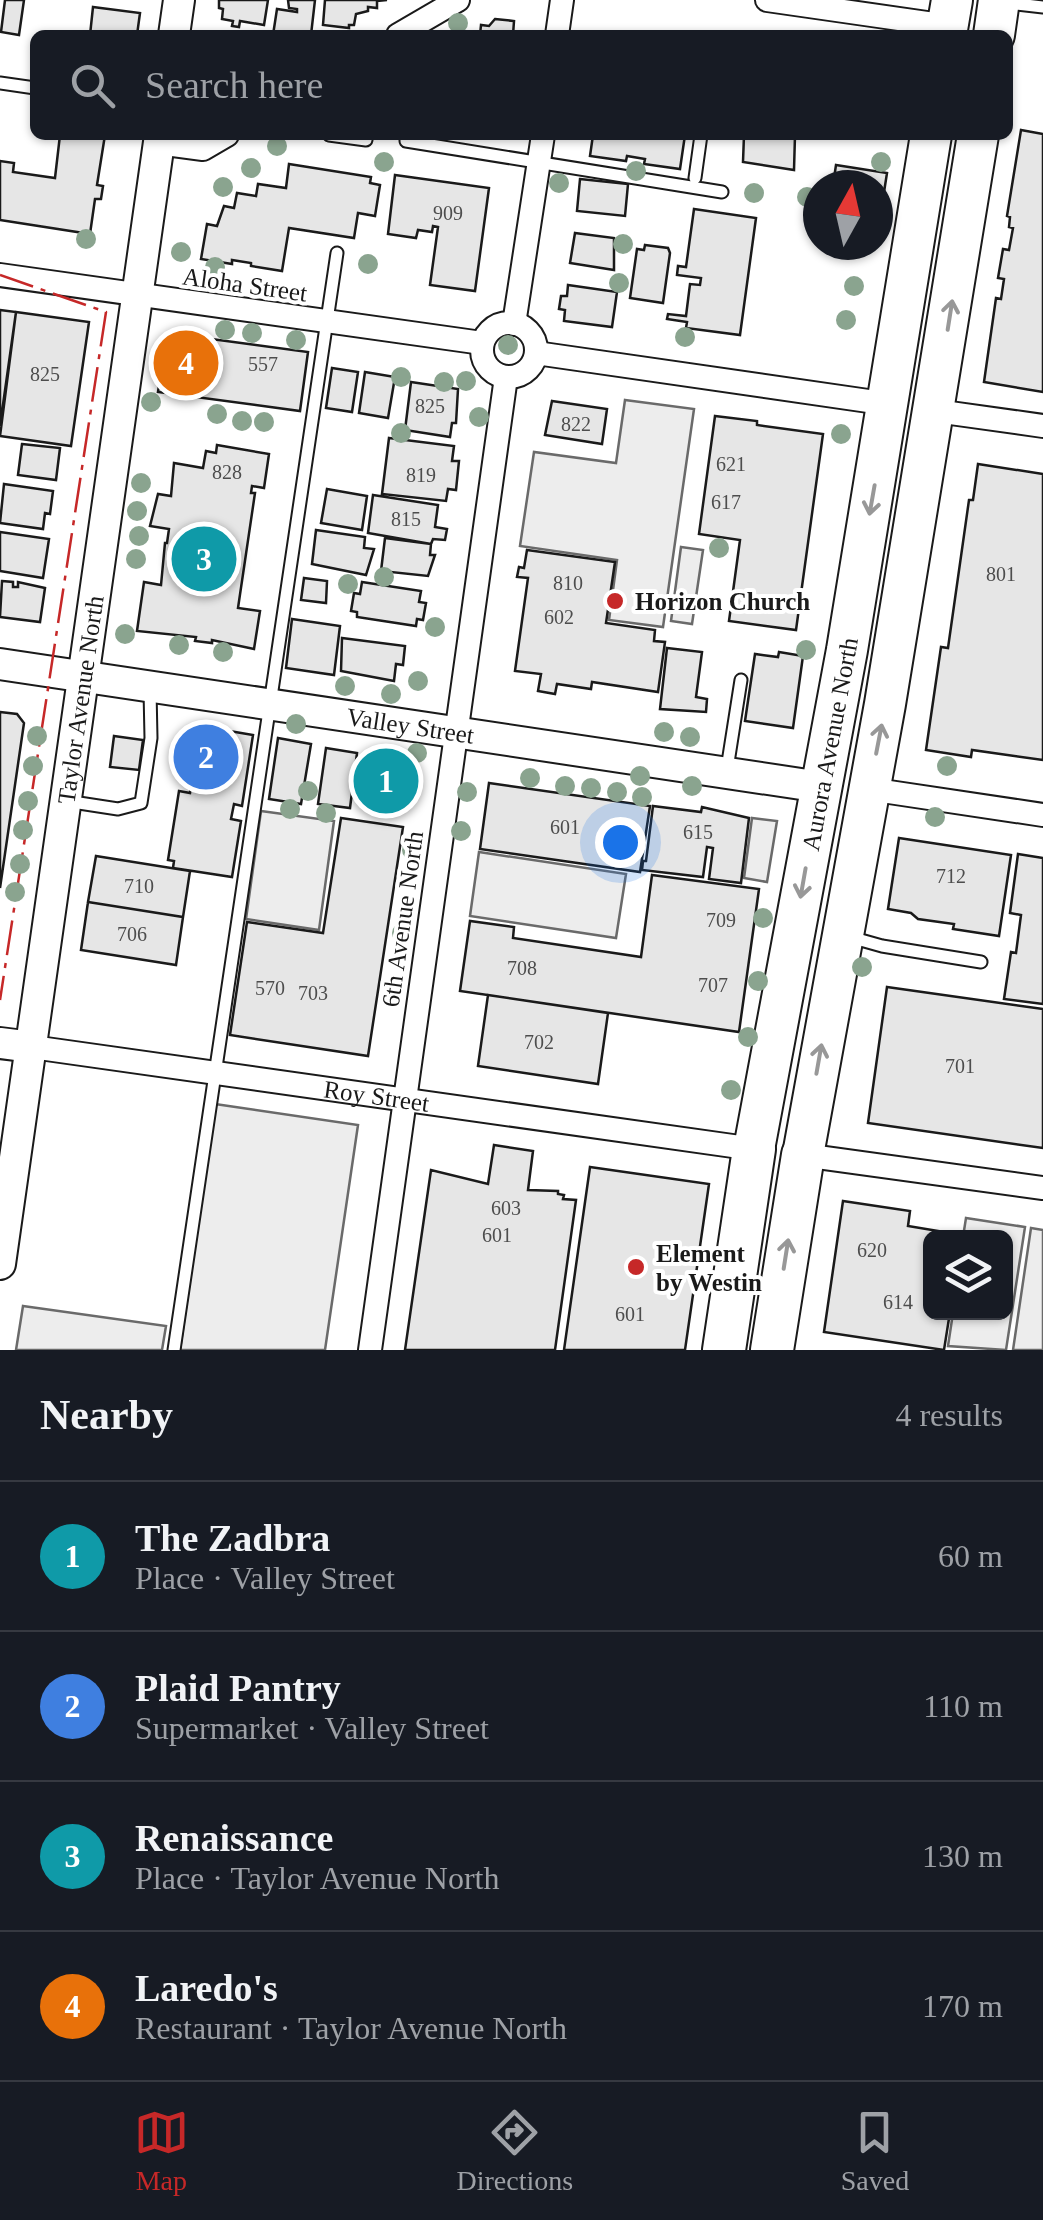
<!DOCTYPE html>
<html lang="en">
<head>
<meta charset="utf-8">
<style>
	:root { --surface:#171b24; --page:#242831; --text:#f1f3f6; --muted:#9ea1a6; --line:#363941; --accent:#c62828 }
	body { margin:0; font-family:"Times New Roman",serif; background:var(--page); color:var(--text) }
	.controls { position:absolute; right:30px; bottom:30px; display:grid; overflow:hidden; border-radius:15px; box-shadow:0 2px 8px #0004 }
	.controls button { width:90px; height:90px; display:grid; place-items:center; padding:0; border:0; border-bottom:2px solid var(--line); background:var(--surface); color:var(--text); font:50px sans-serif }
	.compass { position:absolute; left:803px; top:170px; width:90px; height:90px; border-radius:50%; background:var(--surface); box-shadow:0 2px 8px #0004; rotate:8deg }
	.you { position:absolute; left:620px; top:842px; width:35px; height:35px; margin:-25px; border:8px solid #fff; border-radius:50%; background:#1a73e8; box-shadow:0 0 0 15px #1a73e833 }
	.badge { display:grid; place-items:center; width:65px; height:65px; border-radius:50%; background:var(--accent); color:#fff; font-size:32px; font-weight:700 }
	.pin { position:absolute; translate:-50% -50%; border:5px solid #fff; box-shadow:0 2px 10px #0006 }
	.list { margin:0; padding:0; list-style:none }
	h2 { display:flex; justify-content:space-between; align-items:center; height:130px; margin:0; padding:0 40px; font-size:42px }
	h2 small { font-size:32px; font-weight:400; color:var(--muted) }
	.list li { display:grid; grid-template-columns:65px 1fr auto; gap:30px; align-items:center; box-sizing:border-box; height:150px; padding:0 40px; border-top:2px solid var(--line) }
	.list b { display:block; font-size:38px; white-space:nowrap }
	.list p { margin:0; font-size:32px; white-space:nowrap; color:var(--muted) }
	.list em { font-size:32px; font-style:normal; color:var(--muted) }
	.icon { flex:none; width:55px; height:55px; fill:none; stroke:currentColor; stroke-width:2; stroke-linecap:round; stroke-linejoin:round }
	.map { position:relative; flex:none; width:1043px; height:1350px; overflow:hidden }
	.search { position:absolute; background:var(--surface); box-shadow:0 2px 8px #0004; left:30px; right:30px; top:30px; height:110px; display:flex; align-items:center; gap:25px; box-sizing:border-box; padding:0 35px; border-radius:15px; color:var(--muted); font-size:38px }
	.sheet { height:730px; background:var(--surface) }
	nav { display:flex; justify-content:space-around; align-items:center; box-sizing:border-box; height:140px; border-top:2px solid var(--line); background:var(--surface); font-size:28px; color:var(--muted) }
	nav a { display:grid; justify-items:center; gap:5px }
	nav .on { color:var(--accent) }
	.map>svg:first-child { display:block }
	.built { fill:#ededed; stroke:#6a6a6a; stroke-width:2.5 }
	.building { fill:#e6e6e6; stroke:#1a1a1a; stroke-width:2.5 }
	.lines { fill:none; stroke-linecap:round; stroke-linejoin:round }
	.service-casing { stroke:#1a1a1a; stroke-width:15 }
	.minor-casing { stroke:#1a1a1a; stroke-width:26 }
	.tertiary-casing { stroke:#1a1a1a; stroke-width:34 }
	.trunk-casing { stroke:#1a1a1a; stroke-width:44 }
	.motorway-casing { stroke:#1a1a1a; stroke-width:46 }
	.service { stroke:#fff; stroke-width:11 }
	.minor { stroke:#fff; stroke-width:22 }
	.tertiary { stroke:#fff; stroke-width:30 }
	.trunk { stroke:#fff; stroke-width:40 }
	.motorway { stroke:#fff; stroke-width:42 }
	.power { stroke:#c62828; stroke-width:2.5; stroke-dasharray:35 8 5 8; stroke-linecap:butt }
	.tree { fill:#8aa48f }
	.oneway { stroke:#989898 }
	.poi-dot { fill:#c62828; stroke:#fff; stroke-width:4 }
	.labels { text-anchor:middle; stroke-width:8; stroke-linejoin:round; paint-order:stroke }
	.number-label { font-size:20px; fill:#4d4d4d }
	.street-label { font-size:25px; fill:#1a1a1a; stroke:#fff }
	.poi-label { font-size:25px; font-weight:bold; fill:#1a1a1a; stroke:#fff; text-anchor:start }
</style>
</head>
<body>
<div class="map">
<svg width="1043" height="1350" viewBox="0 0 1043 1350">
	<rect width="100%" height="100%" fill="#fff"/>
	<!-- built -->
	<path class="built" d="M625,400L694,409L663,627L609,620L617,560L520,546L534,452L616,463Z
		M681,547L703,550L692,624L671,621Z
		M261,811L334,821L319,930L246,919Z
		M752,818L777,821L767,882L744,878Z
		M479,852L626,874L616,938L470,916Z
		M215,1104L358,1125L325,1350H180Z
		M966,1218L1025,1227L1006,1350L948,1346L953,1313L1006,1312V1238L963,1237Z
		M1031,1228L1043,1230V1350H1013Z
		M23,1306L166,1326L162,1350H16Z"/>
	<!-- building -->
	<path class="building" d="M5,0H24L19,35L1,32Z
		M219,0H268L264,25L240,21L239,27L232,26L233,21L222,19L223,9L219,8Z
		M288,0H315L311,35H273L277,9L297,12V9L289,8Z
		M325,0H387L377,1V8L368,7V11L356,14L354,25H349V28L323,25Z
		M93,7L140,13L137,35H90Z
		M495,19L514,21L513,35H480L481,25L489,26Z
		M1021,130L1043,134V392L984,382L996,298L1001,299L1004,279L998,278L1003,249L1009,250L1013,228L1009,227L1010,217L1007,216Z
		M60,135H105L97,185L103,186L101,199H95L90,234L0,220V161L14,163L13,172L55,178Z
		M593,135H685L680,169L644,164L645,159L627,156L626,161L590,156Z
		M744,135H795L794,170L743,162Z
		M289,164L371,177L370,183L380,185L375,216L358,213L354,238L289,228L282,271L251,266V263L232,260V264L201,259L207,224L217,226L224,206L234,208L237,193L256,196L258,184L286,188Z
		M836,165L887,173L882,205L878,204V185H833Z
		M395,175L489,188L475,291L430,285L438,227L433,226L432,232L418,230L416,238L388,234Z
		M580,179L628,184L625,216L577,211Z
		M694,209L756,218L740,335L686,328L687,322L667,319L668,314L686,316L690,284L700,285L701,278L677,275L678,266L686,267Z
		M575,233L614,238V270L570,263Z
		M645,245L668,248L670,253L663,303L630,298L637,249L644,250Z
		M568,285L617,292L612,327L564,321L565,310L559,309L561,296H567Z
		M0,310L16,312L0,426Z
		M16,312L89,322L71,446L0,436Z
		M174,334L308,352L300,411L158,392L166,340Z
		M332,368L358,372L352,412L326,408Z
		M365,372L395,377L388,418L359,413Z
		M411,382L458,389L456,423H452L450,437L405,430Z
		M552,401L607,409L602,444L545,435Z
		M715,416L757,421V425L823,434L796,630L729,621L740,540L699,534Z
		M389,438L454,446L452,461H459L456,490L448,489L446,501L382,494Z
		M22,444L60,448L56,480L18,475Z
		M217,445L269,454L264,488L252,486L251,493H255L238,608L260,611L254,649L212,640V643L195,641L196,637L137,631L144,582L161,585L165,543H167L169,529L150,526L158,494L171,496L174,463L203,468L206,451L216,453Z
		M978,464L1043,474V760L972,750L971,757L926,750L941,647L948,648L969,500H973Z
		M4,484L53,491L50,514L45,513L43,529L0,523Z
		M327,489L367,496L362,530L321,523Z
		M373,495L438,505L435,527L447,529L445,540L433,539L431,544L368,533Z
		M316,530L365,537L364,548L374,549L366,575L312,564Z
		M0,532L49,539L43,578L0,571Z
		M385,538L431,544L430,555H435L428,576L381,571Z
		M527,550L615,562L606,623L655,630L654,641L665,642L658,692L592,682L591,689L557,684L555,694L538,691L541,674L515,671L528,578L517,577L519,567L524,568Z
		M304,578L327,581L326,603L301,600Z
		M2,581L13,582V587H18V582L45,588L40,622L0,617Z
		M362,582L421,591L419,602L426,603L423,620L417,619L416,626L357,617V612L351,611L354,593L360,594Z
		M292,619L340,626L334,675L286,668Z
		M342,638L405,646L403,665L396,664L394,681L341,671Z
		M667,648L702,652L696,697L707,699L706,712L660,709Z
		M779,652L803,656L793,728L745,721L755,654L778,657Z
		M0,712L17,714L24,723L0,888Z
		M206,727L253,735L242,806L234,804L231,819L241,821L232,877L173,868L174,861L168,860L179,791L190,793L199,732L204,733Z
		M114,736L143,740L139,770L110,767Z
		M278,738L311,744L301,804L269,799Z
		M326,748L357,753L350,808L318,804Z
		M364,756L413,763L407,806L358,800Z
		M489,783L650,806L640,872L480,849Z
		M653,806L701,812L702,807L749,818L741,883L709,879L713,848L707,847L703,877L642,870L643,861H646Z
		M341,818L403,827L368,1056L230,1035L247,922L323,933Z
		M899,838L1011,855L999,936L953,929L954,924L918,919L911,913L888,909Z
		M1018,854L1043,858V1004L1004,999L1011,952L1016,953L1021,915L1010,913Z
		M96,856L190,871L183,917L88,902Z
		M652,875L759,889L739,1032L460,991L470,921L514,927L513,938L641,957Z
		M88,902L183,917L176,965L81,950Z
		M887,987L1043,1009V1148L868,1123Z
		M488,995L608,1013L598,1084L478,1066Z
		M494,1145L533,1151L528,1190L558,1191V1194L564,1195L563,1199L576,1200L555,1350H405L431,1170L488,1184Z
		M590,1167L709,1184L685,1350H564Z
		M843,1201L910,1211L908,1226L962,1235L961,1238H930V1312H950L944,1350L824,1332Z"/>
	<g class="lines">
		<defs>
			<path id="service" d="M1008,3L1043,7
				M0,83L35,88
				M329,135L366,140
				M406,141L722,192
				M695,178L701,135
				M727,769L741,680
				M66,801L118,809L141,803L151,738L150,690
				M850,937L882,946L981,962
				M174,1350L337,253"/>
			<g id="minor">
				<path d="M767,0L948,26"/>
				<path d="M398,35L458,0"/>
				<path d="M557,35L562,0"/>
				<path d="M158,143L203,149L227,135"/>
				<path d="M0,275L482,343"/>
				<circle cx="509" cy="350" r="27"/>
				<path d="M514,324L543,135"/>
				<path d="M536,353L889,404"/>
				<path d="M936,411L1043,426"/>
				<path d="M869,789L1043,815"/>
				<path id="s1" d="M32,1047L754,1149"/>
				<path d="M803,1155L1043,1188"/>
				<path d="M370,1350L506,377"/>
			</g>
			<g id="tertiary">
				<path d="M174,35L179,0"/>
				<path id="s2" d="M0,664L821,787"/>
				<path d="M0,1043L32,1047"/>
				<path id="s3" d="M0,1264L160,135"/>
			</g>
			<g id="trunk">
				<path d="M946,35L952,0"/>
				<path d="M994,35L999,0"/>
				<path id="s4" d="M754,1149L847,650L931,135"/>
				<path d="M803,1155L885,704L978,135"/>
			</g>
			<path id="motorway" d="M724,1350L754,1149
				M772,1350L803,1155"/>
		</defs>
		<!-- service casing -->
		<use href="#service" class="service-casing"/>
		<!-- minor casing -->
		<use href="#minor" class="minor-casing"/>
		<!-- tertiary casing -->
		<use href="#tertiary" class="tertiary-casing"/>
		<!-- trunk casing -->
		<use href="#trunk" class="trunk-casing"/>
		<!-- motorway casing -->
		<use href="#motorway" class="motorway-casing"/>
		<!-- service -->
		<use href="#service" class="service"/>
		<!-- minor -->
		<use href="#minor" class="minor"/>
		<!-- tertiary -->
		<use href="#tertiary" class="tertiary"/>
		<!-- trunk -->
		<use href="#trunk" class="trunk"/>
		<!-- motorway -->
		<use href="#motorway" class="motorway"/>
		<!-- power -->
		<path class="power" d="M0,275L106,312L0,1000"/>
	</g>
	<!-- trees -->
	<g class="tree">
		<circle cx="458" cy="23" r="10"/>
		<circle cx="277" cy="146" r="10"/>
		<circle cx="384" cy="162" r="10"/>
		<circle cx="881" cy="162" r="10"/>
		<circle cx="251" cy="168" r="10"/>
		<circle cx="636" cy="171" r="10"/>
		<circle cx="559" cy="183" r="10"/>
		<circle cx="223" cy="187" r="10"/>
		<circle cx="754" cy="193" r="10"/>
		<circle cx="807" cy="197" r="10"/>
		<circle cx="86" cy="239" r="10"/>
		<circle cx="623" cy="244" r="10"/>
		<circle cx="181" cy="252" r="10"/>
		<circle cx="368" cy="264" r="10"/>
		<circle cx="215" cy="267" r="10"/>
		<circle cx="619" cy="283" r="10"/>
		<circle cx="854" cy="286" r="10"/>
		<circle cx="846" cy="320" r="10"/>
		<circle cx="225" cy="330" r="10"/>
		<circle cx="252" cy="333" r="10"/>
		<circle cx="685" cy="337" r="10"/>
		<circle cx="296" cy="340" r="10"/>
		<circle cx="508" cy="345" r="10"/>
		<circle cx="401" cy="377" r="10"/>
		<circle cx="466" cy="381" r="10"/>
		<circle cx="444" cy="382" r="10"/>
		<circle cx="151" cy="402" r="10"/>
		<circle cx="217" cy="414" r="10"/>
		<circle cx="479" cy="417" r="10"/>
		<circle cx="242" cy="421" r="10"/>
		<circle cx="264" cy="422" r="10"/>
		<circle cx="401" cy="433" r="10"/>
		<circle cx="841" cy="434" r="10"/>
		<circle cx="141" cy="483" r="10"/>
		<circle cx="137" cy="511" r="10"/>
		<circle cx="139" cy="536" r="10"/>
		<circle cx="719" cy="548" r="10"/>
		<circle cx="136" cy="559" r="10"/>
		<circle cx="384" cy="577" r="10"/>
		<circle cx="348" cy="584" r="10"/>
		<circle cx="435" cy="627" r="10"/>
		<circle cx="125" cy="634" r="10"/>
		<circle cx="179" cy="645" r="10"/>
		<circle cx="806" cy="650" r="10"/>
		<circle cx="223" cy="652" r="10"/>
		<circle cx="418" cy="681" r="10"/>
		<circle cx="345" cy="686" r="10"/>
		<circle cx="391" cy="694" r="10"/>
		<circle cx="296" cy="724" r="10"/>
		<circle cx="664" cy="732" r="10"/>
		<circle cx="37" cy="736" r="10"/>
		<circle cx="690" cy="737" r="10"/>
		<circle cx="417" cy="753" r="10"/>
		<circle cx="33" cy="766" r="10"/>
		<circle cx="947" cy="766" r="10"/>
		<circle cx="640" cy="776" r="10"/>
		<circle cx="530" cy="778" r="10"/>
		<circle cx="565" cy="786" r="10"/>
		<circle cx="692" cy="786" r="10"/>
		<circle cx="591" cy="788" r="10"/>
		<circle cx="308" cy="791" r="10"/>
		<circle cx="467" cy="792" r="10"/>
		<circle cx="617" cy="792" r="10"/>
		<circle cx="642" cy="797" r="10"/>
		<circle cx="28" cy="801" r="10"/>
		<circle cx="290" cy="809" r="10"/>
		<circle cx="326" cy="813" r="10"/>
		<circle cx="935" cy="817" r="10"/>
		<circle cx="23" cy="830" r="10"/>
		<circle cx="461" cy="831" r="10"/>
		<circle cx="412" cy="850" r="10"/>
		<circle cx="20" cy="864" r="10"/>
		<circle cx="15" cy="892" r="10"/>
		<circle cx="763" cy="918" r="10"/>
		<circle cx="402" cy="933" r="10"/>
		<circle cx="862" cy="967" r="10"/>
		<circle cx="758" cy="981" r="10"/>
		<circle cx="748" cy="1037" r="10"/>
		<circle cx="731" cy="1090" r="10"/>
	</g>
	<!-- one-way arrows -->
	<defs><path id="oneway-shaft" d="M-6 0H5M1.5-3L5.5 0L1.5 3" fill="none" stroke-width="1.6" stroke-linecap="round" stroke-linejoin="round" transform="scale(2.5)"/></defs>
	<g class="oneway">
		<use href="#oneway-shaft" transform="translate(950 315) rotate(-81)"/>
		<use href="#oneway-shaft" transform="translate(872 500) rotate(100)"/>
		<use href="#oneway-shaft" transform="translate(879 739) rotate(-79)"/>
		<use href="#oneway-shaft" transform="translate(803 883) rotate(100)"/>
		<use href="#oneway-shaft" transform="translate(819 1059) rotate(-80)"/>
		<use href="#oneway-shaft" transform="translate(786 1254) rotate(-81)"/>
	</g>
	<!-- markers -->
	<g class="poi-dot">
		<circle cx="615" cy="601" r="10"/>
		<circle cx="636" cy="1267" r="10"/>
	</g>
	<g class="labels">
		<!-- number labels -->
		<g class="number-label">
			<text x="448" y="220">909</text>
			<text x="263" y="371">557</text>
			<text x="45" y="381">825</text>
			<text x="430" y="413">825</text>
			<text x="576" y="431">822</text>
			<text x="731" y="471">621</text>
			<text x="227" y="479">828</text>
			<text x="421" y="482">819</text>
			<text x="726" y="509">617</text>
			<text x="406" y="526">815</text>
			<text x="1001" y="581">801</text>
			<text x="568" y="590">810</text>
			<text x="559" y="624">602</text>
			<text x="565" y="834">601</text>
			<text x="698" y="839">615</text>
			<text x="951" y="883">712</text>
			<text x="139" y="893">710</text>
			<text x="721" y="927">709</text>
			<text x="132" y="941">706</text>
			<text x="522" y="975">708</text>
			<text x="713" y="992">707</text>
			<text x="270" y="995">570</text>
			<text x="313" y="1000">703</text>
			<text x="539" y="1049">702</text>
			<text x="960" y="1073">701</text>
			<text x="506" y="1215">603</text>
			<text x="497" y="1242">601</text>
			<text x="872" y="1257">620</text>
			<text x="898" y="1309">614</text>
			<text x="630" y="1321">601</text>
		</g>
		<!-- street labels -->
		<g class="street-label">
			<text transform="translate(245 284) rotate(8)" y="9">Aloha Street</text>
			<text dy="9" stroke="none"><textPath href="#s3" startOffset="570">Taylor Avenue North</textPath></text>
			<text dy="9" stroke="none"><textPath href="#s2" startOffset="415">Valley Street</textPath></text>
			<text dy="9" stroke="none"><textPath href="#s4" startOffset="412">Aurora Avenue North</textPath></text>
			<text transform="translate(402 919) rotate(-82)" y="9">6th Avenue North</text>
			<text dy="9" stroke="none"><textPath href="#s1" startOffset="348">Roy Street</textPath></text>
		</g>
		<!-- poi labels -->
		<g class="poi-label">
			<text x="635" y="610">Horizon Church</text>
			<text x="656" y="1262">Element<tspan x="656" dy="29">by Westin</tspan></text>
		</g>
	</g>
</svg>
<div class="controls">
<button><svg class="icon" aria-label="layers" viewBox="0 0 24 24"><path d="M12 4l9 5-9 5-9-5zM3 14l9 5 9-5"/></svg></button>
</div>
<svg class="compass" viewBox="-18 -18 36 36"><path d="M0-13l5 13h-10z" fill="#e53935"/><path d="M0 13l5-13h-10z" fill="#9ea1a6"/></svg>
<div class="you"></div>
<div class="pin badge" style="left:386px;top:781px;background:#0f9aa8">1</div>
<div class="pin badge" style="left:206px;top:757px;background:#3f7fe0">2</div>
<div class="pin badge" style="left:204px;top:559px;background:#0f9aa8">3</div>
<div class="pin badge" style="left:186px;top:363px;background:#e8710a">4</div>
<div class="search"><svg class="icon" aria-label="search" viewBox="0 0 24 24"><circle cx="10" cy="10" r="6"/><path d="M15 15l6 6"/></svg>Search here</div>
</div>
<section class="sheet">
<h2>Nearby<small>4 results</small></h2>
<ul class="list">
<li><span class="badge" style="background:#0f9aa8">1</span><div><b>The Zadbra</b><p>Place · Valley Street</p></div><em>60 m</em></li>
<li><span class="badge" style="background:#3f7fe0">2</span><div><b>Plaid Pantry</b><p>Supermarket · Valley Street</p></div><em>110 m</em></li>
<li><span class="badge" style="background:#0f9aa8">3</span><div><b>Renaissance</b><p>Place · Taylor Avenue North</p></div><em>130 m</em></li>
<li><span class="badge" style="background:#e8710a">4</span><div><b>Laredo's</b><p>Restaurant · Taylor Avenue North</p></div><em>170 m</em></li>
</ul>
</section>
<nav>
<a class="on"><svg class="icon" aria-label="map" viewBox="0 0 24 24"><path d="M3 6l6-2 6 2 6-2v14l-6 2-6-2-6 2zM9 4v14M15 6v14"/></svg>Map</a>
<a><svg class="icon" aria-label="directions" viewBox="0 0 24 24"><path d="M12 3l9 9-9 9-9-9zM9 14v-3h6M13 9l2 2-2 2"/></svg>Directions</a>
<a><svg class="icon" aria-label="saved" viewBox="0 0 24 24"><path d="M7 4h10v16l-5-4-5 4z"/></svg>Saved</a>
</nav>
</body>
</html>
